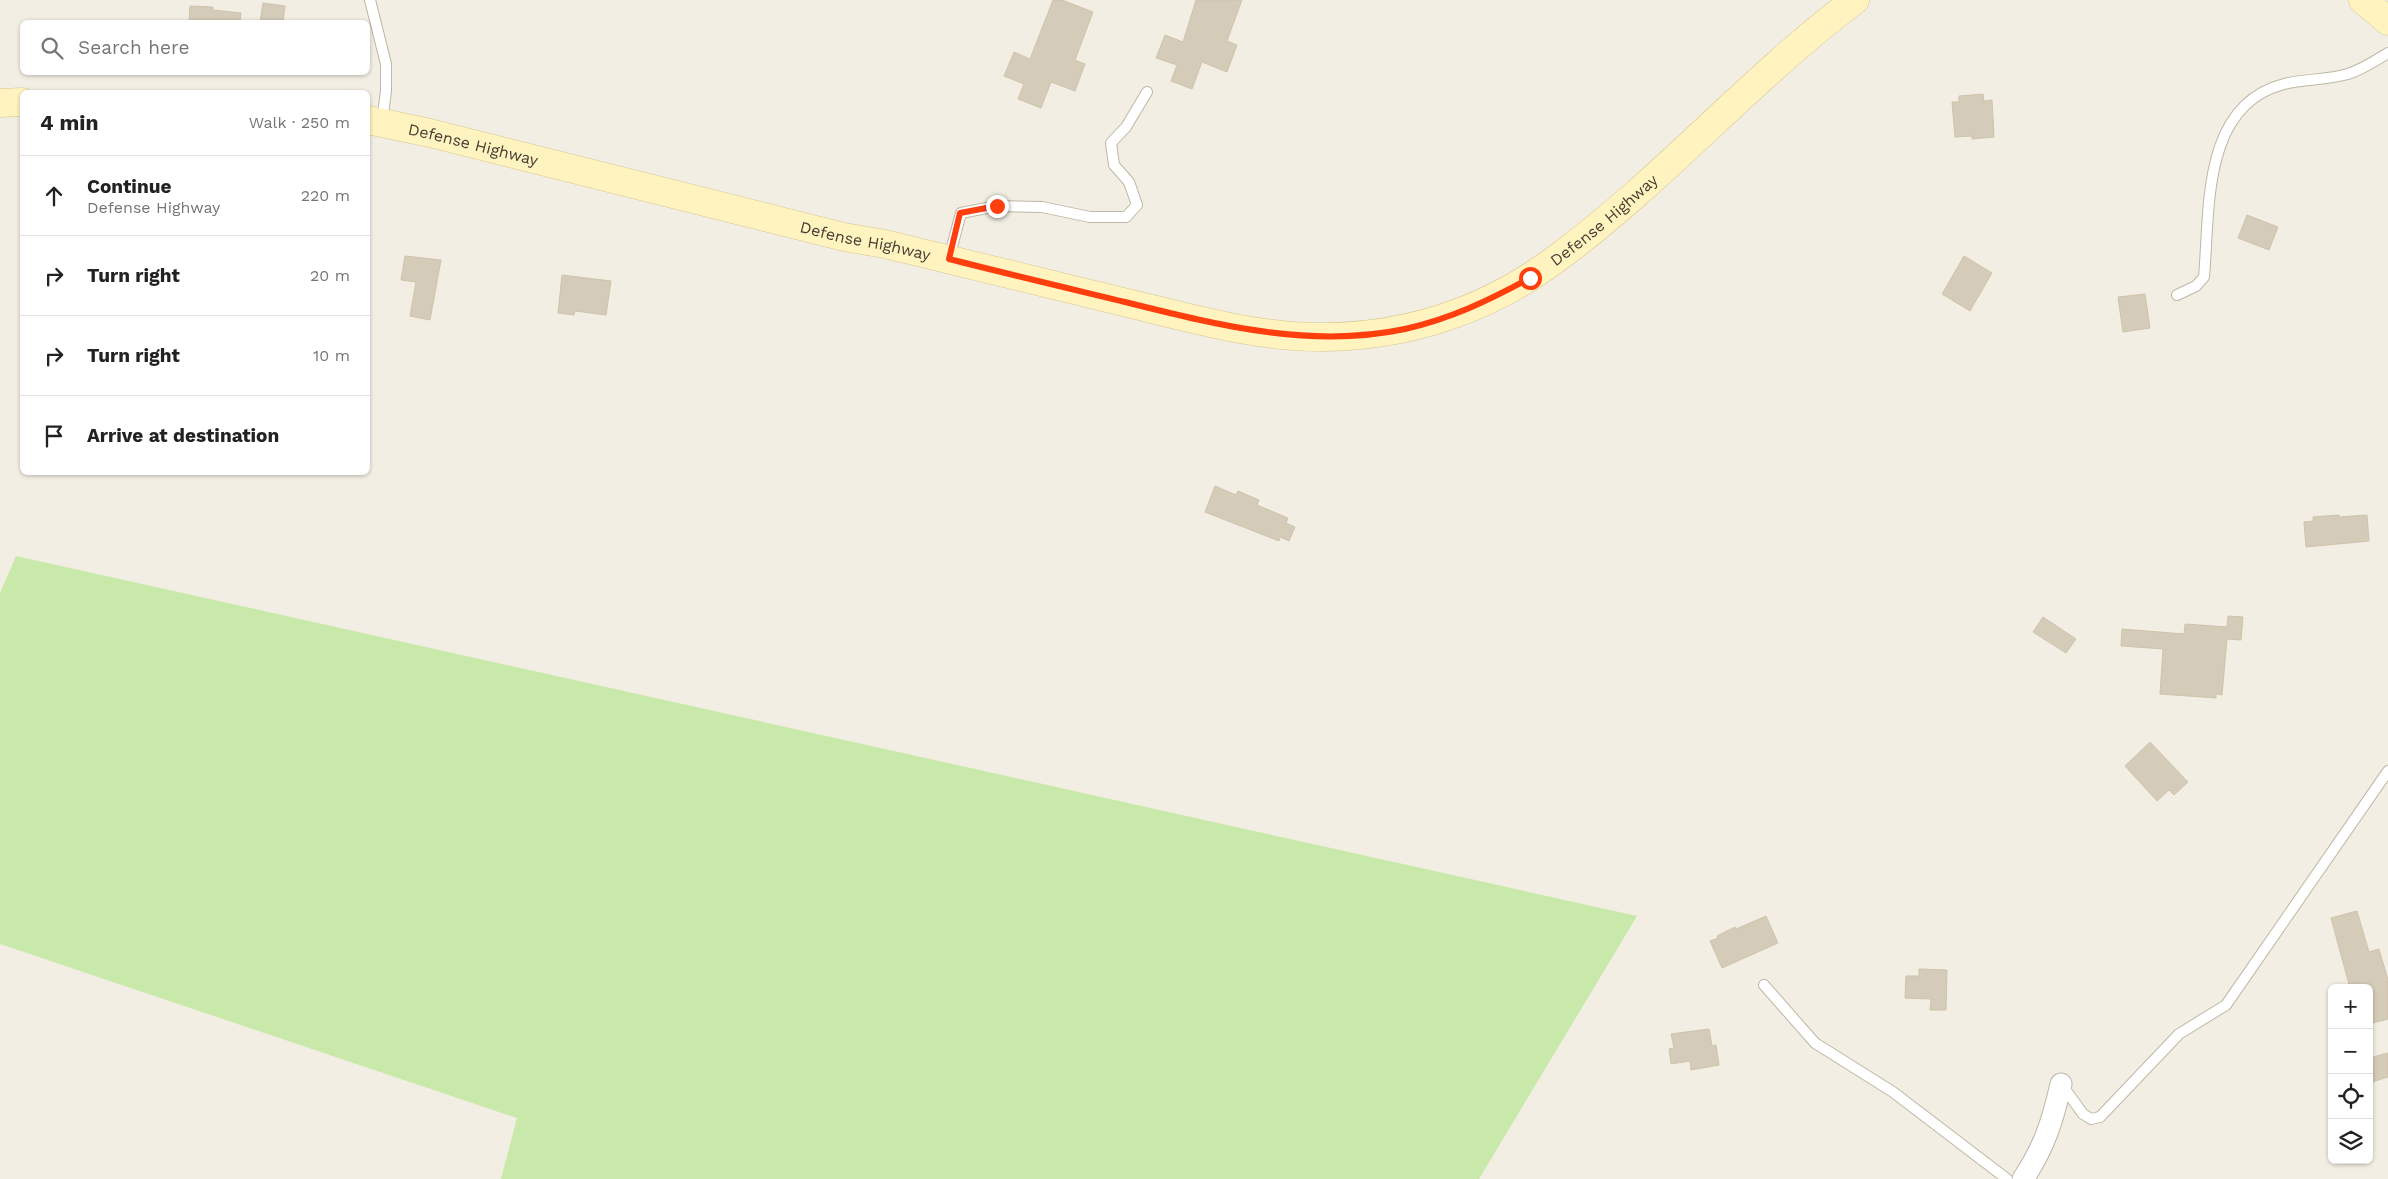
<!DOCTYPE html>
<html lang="en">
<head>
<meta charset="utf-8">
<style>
	:root { --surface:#fff; --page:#f6f6f6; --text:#222; --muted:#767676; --line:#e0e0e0 }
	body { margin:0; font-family:"Work Sans",sans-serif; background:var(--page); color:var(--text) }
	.controls { position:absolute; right:15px; bottom:15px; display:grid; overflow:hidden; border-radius:8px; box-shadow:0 1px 4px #0004 }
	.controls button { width:45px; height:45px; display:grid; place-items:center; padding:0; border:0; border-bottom:1px solid var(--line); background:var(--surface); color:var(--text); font:25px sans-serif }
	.stop { position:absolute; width:15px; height:15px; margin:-11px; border:4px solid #ff3e0d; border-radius:50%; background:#fff }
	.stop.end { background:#ff3e0d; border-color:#fff; box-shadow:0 1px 5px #0008 }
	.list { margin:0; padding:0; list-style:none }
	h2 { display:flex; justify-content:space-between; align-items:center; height:65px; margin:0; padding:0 20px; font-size:21px }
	h2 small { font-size:16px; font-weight:400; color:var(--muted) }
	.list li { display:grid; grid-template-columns:32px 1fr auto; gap:15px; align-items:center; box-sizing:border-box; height:80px; padding:0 20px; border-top:1px solid var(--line) }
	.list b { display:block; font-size:19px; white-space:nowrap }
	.list p { margin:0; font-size:16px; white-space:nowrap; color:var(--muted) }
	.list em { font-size:16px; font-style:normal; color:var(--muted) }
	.icon { flex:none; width:28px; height:28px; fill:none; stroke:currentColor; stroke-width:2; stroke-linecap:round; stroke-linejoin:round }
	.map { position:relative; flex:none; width:2388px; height:1179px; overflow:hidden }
	.search { position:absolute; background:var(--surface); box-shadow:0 1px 4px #0004; left:20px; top:20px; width:350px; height:55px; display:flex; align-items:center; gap:12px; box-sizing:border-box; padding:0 18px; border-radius:8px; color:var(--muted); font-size:19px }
	.panel { position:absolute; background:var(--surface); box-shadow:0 1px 4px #0004; left:20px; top:90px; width:350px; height:385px; border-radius:8px }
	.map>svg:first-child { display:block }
	.green { fill:#c9e9aa }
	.building { fill:#d4cbb8; stroke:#cfc3ab }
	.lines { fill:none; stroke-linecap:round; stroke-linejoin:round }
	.lane-casing { stroke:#beb7a5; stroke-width:12 }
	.street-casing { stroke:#beb7a5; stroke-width:23 }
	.secondary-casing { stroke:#d4c691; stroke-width:29 }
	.lane { stroke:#fff; stroke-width:10 }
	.street { stroke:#fff; stroke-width:21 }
	.secondary { stroke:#fff3c0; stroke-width:28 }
	.route { stroke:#ff3e0d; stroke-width:6 }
	.labels { text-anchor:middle; stroke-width:4; stroke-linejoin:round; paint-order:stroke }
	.street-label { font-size:16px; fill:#443e33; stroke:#fff }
</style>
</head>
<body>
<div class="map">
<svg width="2388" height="1179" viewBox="0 0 2388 1179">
	<rect width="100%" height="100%" fill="#f2eee3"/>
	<!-- green -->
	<path class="green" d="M16,556L1637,916L1479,1179H501L517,1118L0,944V593Z"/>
	<!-- building -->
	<path class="building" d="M1053,0H1062L1093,12L1075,60L1085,64L1075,91L1051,82L1041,108L1018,99L1024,84L1004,76L1014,52L1030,59Z
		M1196,0H1242L1227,41L1237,45L1227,72L1202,62L1192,89L1171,81L1177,65L1156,58L1165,35L1183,42Z
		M263,3L285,6L283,22H260Z
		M190,6L213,7V10L241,13L240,22H189Z
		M1983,94L1984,101L1992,100L1994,137L1972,139V136L1955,137L1952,102H1959V96Z
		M2247,215L2278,227L2269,250L2238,238Z
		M405,256L441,260L430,320L410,316L416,282L401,280Z
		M1964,256L1992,273L1970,311L1942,294Z
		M562,275L611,281L606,315L575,311L574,315L558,313Z
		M2145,294L2150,328L2123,332L2118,297Z
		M1215,486L1236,495L1238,491L1259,500L1257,505L1288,518L1286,523L1295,527L1289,541L1280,537L1279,541L1205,512Z
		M2339,515V517L2367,515L2369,541L2306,547L2304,522L2313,521V517Z
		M2228,616L2243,617L2241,640L2227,639L2222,695L2216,694V698L2160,694L2163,649L2121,646L2122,629L2184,634L2185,624L2227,627Z
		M2043,617L2076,639L2066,653L2033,632Z
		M2150,742L2188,782L2174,795L2169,790L2157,801L2125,766Z
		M2357,911L2369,952L2379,949L2388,980V1019L2369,1024V988H2350L2331,918Z
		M1766,916L1778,943L1722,968L1710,941L1718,938L1717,936L1735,927L1736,929Z
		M1919,969L1947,970L1946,1010H1930L1931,999L1905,998L1906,976H1919Z
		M1709,1029L1712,1046L1716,1045L1719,1065L1691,1070L1690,1061L1671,1064L1669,1049L1674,1048L1671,1034Z
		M2388,1053V1077L2369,1083V1058Z"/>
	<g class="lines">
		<defs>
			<path id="lane" d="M370,0L386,64V91L382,122
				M949,258L961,213L997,206L1042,207L1090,217H1126L1137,205L1129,182L1114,165L1111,143L1126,127L1147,92
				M2177,295L2196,286L2204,277C2210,211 2201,105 2284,84C2304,79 2327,80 2348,74C2363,69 2375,61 2388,53
				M1764,985L1815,1043L1893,1092L2007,1179
				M2062,1085L2083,1114L2091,1119L2100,1117L2179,1034L2226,1005L2388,771"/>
			<path id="street" d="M2023,1179C2044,1148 2053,1120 2061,1084"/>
			<g id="secondary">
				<path d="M2363,0L2388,21"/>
				<path d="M0,103L22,102"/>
				<path id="s1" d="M368,120L430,133L844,237L885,244C961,262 1038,281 1115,300C1183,316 1255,338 1325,337C1412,336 1492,308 1560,256C1665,178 1751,78 1855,0"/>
			</g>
		</defs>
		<!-- lane casing -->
		<use href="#lane" class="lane-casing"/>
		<!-- street casing -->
		<use href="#street" class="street-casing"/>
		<!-- secondary casing -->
		<use href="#secondary" class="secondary-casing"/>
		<!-- lane -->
		<use href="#lane" class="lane"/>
		<!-- street -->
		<use href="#street" class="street"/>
		<!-- secondary -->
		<use href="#secondary" class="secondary"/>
	</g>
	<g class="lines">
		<!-- route -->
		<path class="route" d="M997,206L960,213L949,259C1008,274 1067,288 1125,302C1217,325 1311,349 1405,329C1450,319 1490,300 1530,278"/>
	</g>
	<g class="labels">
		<!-- street labels -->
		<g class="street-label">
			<text dy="6" stroke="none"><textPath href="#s1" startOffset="108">Defense Highway</textPath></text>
			<text dy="6" stroke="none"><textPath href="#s1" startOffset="1292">Defense Highway</textPath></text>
			<text dy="6" stroke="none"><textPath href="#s1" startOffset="512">Defense Highway</textPath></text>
		</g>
	</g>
</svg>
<div class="controls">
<button>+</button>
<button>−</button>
<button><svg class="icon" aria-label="locate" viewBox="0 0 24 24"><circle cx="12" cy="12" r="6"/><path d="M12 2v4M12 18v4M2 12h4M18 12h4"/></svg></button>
<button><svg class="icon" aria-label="layers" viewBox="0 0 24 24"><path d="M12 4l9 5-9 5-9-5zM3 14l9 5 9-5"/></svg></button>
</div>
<div class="stop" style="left:1530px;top:278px"></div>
<div class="stop end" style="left:997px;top:206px"></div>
<div class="search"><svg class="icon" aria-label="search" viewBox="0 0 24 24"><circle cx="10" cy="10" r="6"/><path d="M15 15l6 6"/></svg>Search here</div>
<section class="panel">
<h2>4 min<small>Walk · 250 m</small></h2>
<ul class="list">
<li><svg class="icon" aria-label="ahead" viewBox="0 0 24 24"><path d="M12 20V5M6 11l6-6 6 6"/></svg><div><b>Continue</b><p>Defense Highway</p></div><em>220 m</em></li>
<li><svg class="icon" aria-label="right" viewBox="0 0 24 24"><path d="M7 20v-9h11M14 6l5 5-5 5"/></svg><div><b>Turn right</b></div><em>20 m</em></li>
<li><svg class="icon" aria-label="right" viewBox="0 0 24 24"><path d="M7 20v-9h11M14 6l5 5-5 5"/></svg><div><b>Turn right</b></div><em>10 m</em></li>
<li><svg class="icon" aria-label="arrive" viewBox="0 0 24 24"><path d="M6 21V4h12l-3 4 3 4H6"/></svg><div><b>Arrive at destination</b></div></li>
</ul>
</section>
</div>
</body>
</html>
